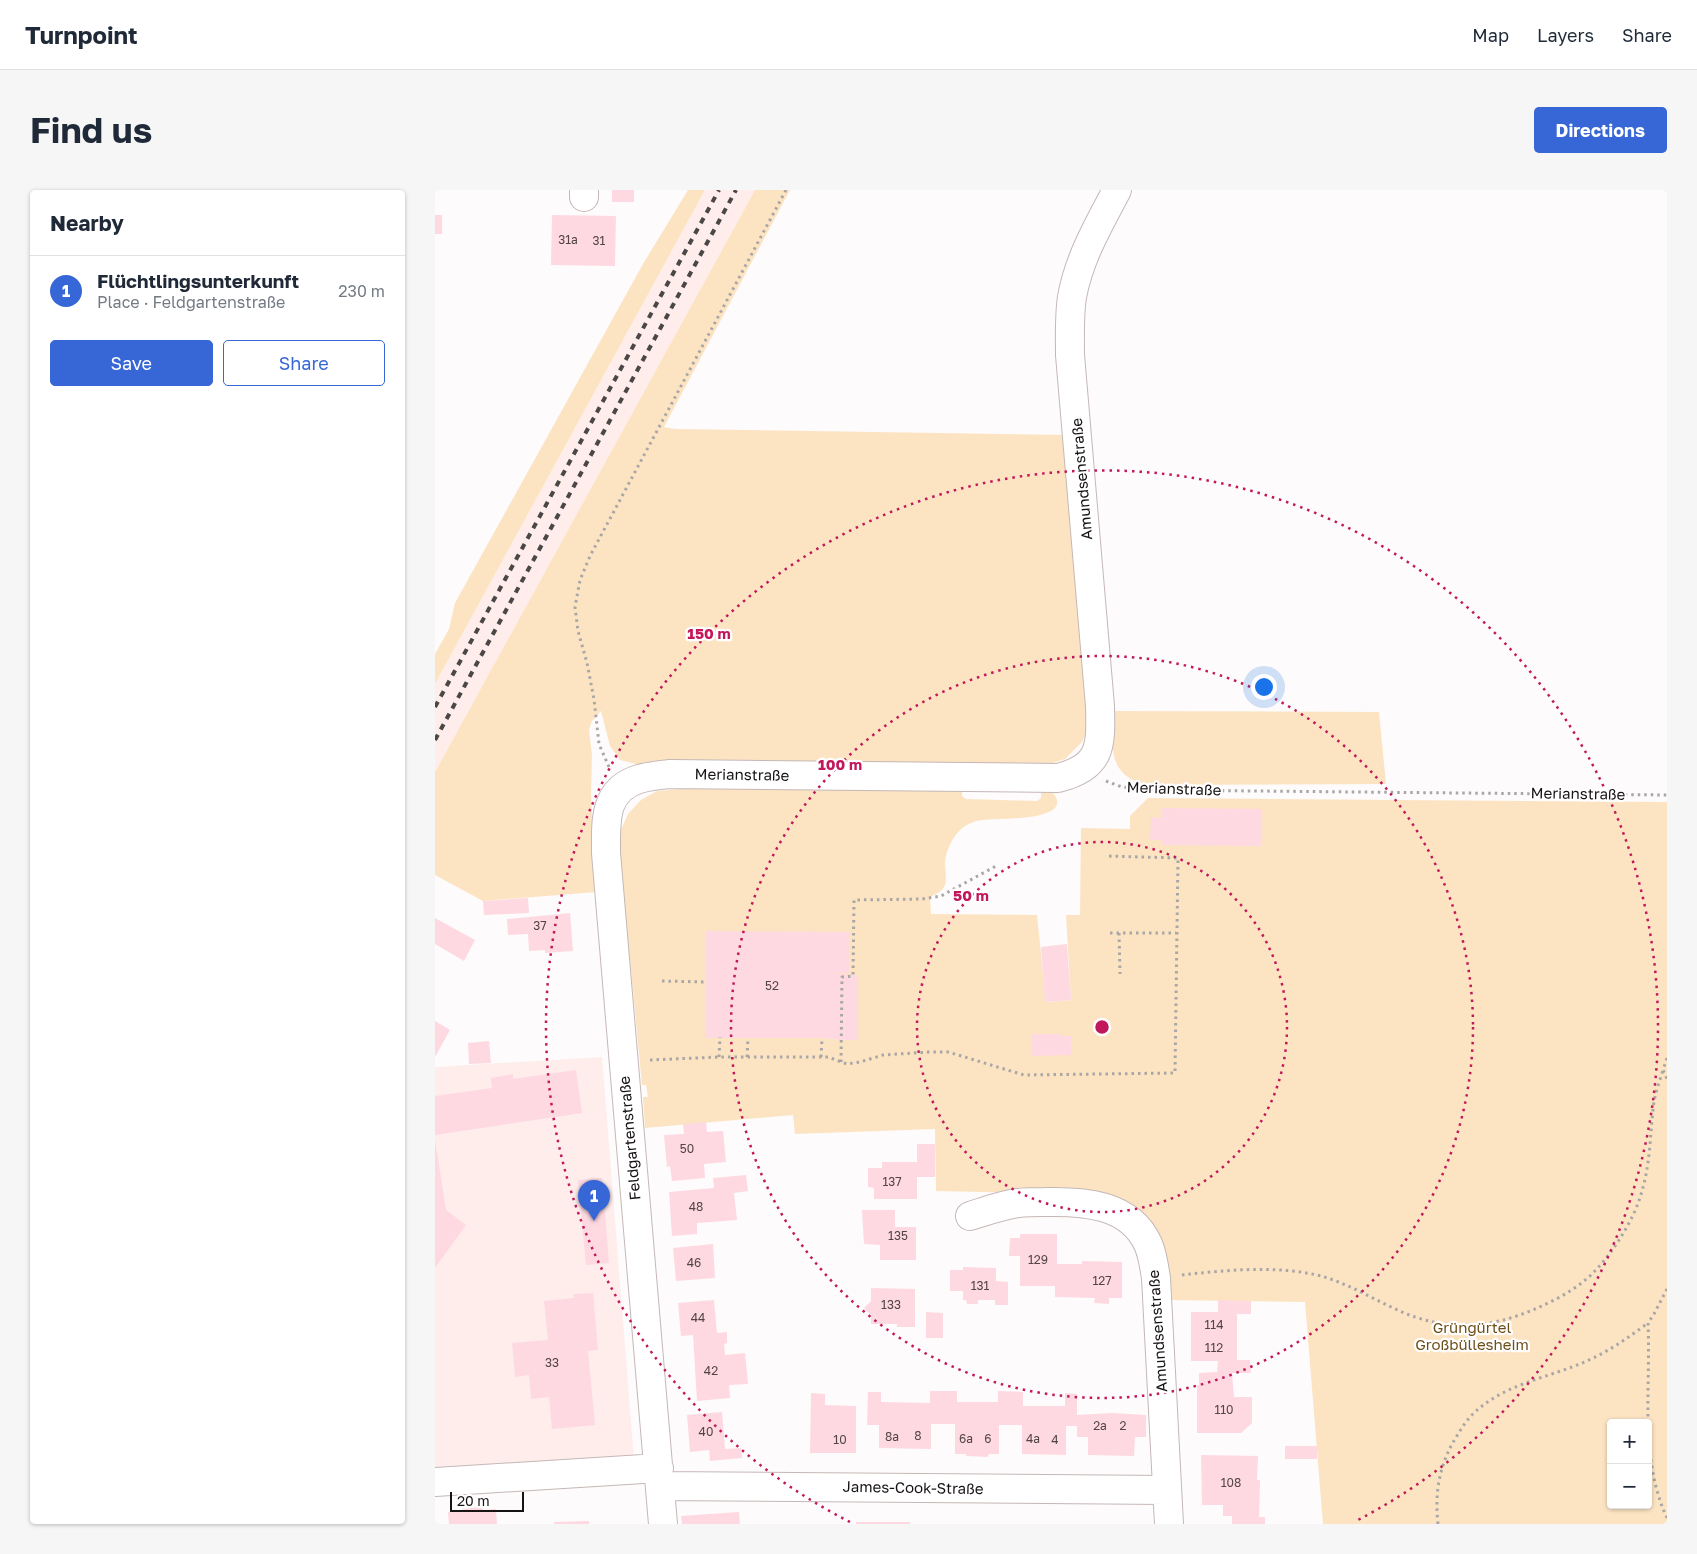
<!DOCTYPE html>
<html lang="en">
<head>
<meta charset="utf-8">
<style>
	:root { --surface:#fff; --page:#f6f6f7; --text:#1f2937; --muted:#747a83; --line:#e0e1e3; --accent:#3766d6 }
	body { margin:0; font-family:"Golos Text",sans-serif; background:var(--page); color:var(--text) }
	.controls { position:absolute; right:15px; bottom:15px; display:grid; overflow:hidden; border-radius:5px; box-shadow:0 1px 4px #0004 }
	.controls button { width:45px; height:45px; display:grid; place-items:center; padding:0; border:0; border-bottom:1px solid var(--line); background:var(--surface); color:var(--text); font:25px sans-serif }
	.scale { position:absolute; left:15px; bottom:12px; width:74px; box-sizing:border-box; padding-left:5px; border:2px solid #181313; border-top:0; font-size:14px; line-height:18px; white-space:nowrap; color:#181313; -webkit-text-stroke:4px #fff; paint-order:stroke }
	.you { position:absolute; left:828px; top:496px; width:18px; height:18px; margin:-12px; border:4px solid #fff; border-radius:50%; background:#1a73e8; box-shadow:0 0 0 8px #1a73e833 }
	.badge { display:grid; place-items:center; width:32px; height:32px; border-radius:50%; background:var(--accent); color:#fff; font-size:16px; font-weight:700 }
	.pin { position:absolute; translate:-50% -41px; filter:drop-shadow(0 1px 2px #0008) }
	.pin::after { content:''; position:absolute; top:26px; width:18px; height:15px; background:inherit; clip-path:polygon(0 0,100% 0,50% 100%) }
	.list { margin:0; padding:0; list-style:none }
	h2 { display:flex; justify-content:space-between; align-items:center; height:65px; margin:0; padding:0 20px; font-size:21px }
	h2 small { font-size:16px; font-weight:400; color:var(--muted) }
	.list li { display:grid; grid-template-columns:32px 1fr auto; gap:15px; align-items:center; box-sizing:border-box; height:70px; padding:0 20px; border-top:1px solid var(--line) }
	.list b { display:block; font-size:19px; white-space:nowrap }
	.list p { margin:0; font-size:16px; white-space:nowrap; color:var(--muted) }
	.list em { font-size:16px; font-style:normal; color:var(--muted) }
	.actions { display:flex; gap:10px; padding:15px 20px }
	.actions a { flex:1; padding:11px 0; border:1px solid var(--accent); border-radius:5px; text-align:center; font-size:18px; color:var(--accent) }
	.actions .main { background:var(--accent); color:#fff }
	.map { position:relative; flex:none; width:1232px; height:1334px; overflow:hidden; border-radius:5px }
	header { display:flex; align-items:center; gap:30px; box-sizing:border-box; height:70px; padding:0 25px; background:var(--surface); border-bottom:1px solid var(--line) }
	header strong { font-size:24px }
	nav { display:flex; gap:28px; margin-inline-start:auto; font-size:18px }
	.intro { display:flex; align-items:center; justify-content:space-between; box-sizing:border-box; height:120px; padding:0 30px }
	h1 { margin:0; font-size:35px }
	.button { padding:12px 22px; border-radius:5px; background:var(--accent); color:#fff; font-size:18px; font-weight:700 }
	main { display:flex; gap:30px; padding:0 30px }
	aside { flex:1; background:var(--surface); border-radius:5px; box-shadow:0 1px 4px #0004 }
	.map>svg:first-child { display:block }
	.built { fill:#feedeb }
	.green { fill:#fce4c3; fill-rule:evenodd }
	.building { fill:#fed9e2 }
	.lines { fill:none; stroke-linecap:round; stroke-linejoin:round }
	.minor-casing { stroke:#c4b8b6; stroke-width:30 }
	.path { stroke:#a9a6a6; stroke-width:3; stroke-dasharray:2.5 4; stroke-linecap:butt }
	.minor { stroke:#fff; stroke-width:28 }
	.rail { stroke:#4b4747; stroke-width:4; stroke-dasharray:6 6; stroke-linecap:butt }
	.ring { fill:none; stroke:#c2185b; stroke-width:2.5; stroke-dasharray:2.5 5 }
	.labels { text-anchor:middle; stroke-width:4.5; stroke-linejoin:round; paint-order:stroke }
	.number-label { font-size:12px; fill:#524447 }
	.street-label { font-size:15px; fill:#181313; stroke:#fff }
	.park-label { font-size:15px; fill:#6e4e18; stroke:#fff }
	.centre { fill:#c2185b; stroke:#fff; stroke-width:2.5 }
	.ring-label { font-size:15px; text-anchor:middle; font-weight:bold; fill:#c2185b; stroke:#fff; stroke-width:4.5; stroke-linejoin:round; paint-order:stroke }
</style>
</head>
<body>
<header>
<strong>Turnpoint</strong>
<nav><a>Map</a><a>Layers</a><a>Share</a></nav>
</header>
<div class="intro"><h1>Find us</h1><a class="button">Directions</a></div>
<main>
<aside>
<h2>Nearby<small></small></h2>
<ul class="list">
<li><span class="badge">1</span><div><b>Flüchtlingsunterkunft</b><p>Place · Feldgartenstraße</p></div><em>230 m</em></li>
</ul>
<div class="actions"><a class="main">Save</a><a>Share</a></div>
</aside>
<div class="map">
<svg width="1232" height="1334" viewBox="0 0 1232 1334">
	<rect width="100%" height="100%" fill="#fdfbfb"/>
	<!-- built -->
	<path class="built" d="M270,0H320L0,582V494Z
		M167,867L199,1270L0,1283V877Z"/>
	<!-- green -->
	<path class="green" d="M253,0H270L0,494V464L14,439L20,413L208,74Z
		M320,0H355L229,237L240,239L633,245L654,536L647,552L630,569L608,576L201,574L185,570L175,556L166,521L157,531L154,540L157,565L156,605L162,702L48,711L0,685V582Z
		M678,521L944,522L951,594L712,595C671,586 677,554 678,521Z
		M527,598V606L531,609L602,611L606,608V599C612,599 616,599 619,604C639,632 559,628 548,630C543,630 535,633 530,636C519,643 511,660 510,672C510,679 512,689 510,695C507,702 501,704 495,707L496,724L602,725L611,812L636,810L631,725H645L646,638L695,639V626L713,608L1232,612V1334H888L870,1112L732,1110L727,1066L644,1004L501,1001L500,939L360,944L358,925L210,938L208,907H213L211,895H207L192,737L190,733L183,665L185,642L193,624L206,610L222,601L246,599L492,600ZM1176,1233H1213V1315H1176Z"/>
	<!-- building -->
	<path class="building" d="M177,0H199V12H177Z
		M0,25H7V44H0Z
		M117,25L181,26L180,76L116,75Z
		M727,618L827,619L826,656L727,655V650H715L716,627L727,628Z
		M93,708L94,723L49,725L48,711Z
		M135,723L138,761L110,763V760L94,761L93,744L73,745L72,729Z
		M0,728L40,750L29,771L0,754Z
		M271,741L415,742L414,783H403V784L422,785V850H403V849L384,848H270Z
		M632,754L636,810L610,812L606,757Z
		M0,831L15,840L0,867Z
		M596,844H625L626,846H636V865L597,866Z
		M54,851L56,873L34,874L33,853Z
		M141,880L147,923L0,945V906L57,898L56,888L78,884V889Z
		M271,932L272,942L288,941L291,972L269,974L270,988L237,991L235,976L232,977L229,945L249,944L248,934Z
		M0,950L11,1020L31,1035L0,1078Z
		M482,954H500V987H482V1009H439V998L433,997V978H447V972H482Z
		M311,985L313,1001L299,1003L302,1030L262,1033V1044L237,1046L234,1002L279,998L278,988Z
		M167,988L174,1073L151,1075L143,990Z
		M427,1020H460V1037H481V1070H445V1055L429,1054Z
		M585,1044H622V1074H647V1071L687,1072V1108H674V1114L659,1113L660,1108L620,1107V1096H585V1066H574L575,1048H585Z
		M278,1054L280,1088L241,1091L238,1058Z
		M528,1077L561,1078V1091L573,1092V1115H560V1110H543V1114H532L531,1110H528V1101H515V1080H528Z
		M436,1098L480,1099V1137H462V1134H436V1125L429,1118L436,1111Z
		M158,1103L163,1160L153,1161L160,1235L117,1239L114,1207L96,1209L94,1185L80,1187L77,1153L113,1150L109,1111L139,1108L138,1104Z
		M279,1110L282,1143L292,1142V1153L289,1154L290,1165L310,1163L313,1194L294,1195L295,1208L262,1211L258,1145L246,1146L243,1113Z
		M783,1110L816,1111V1124H802V1170H815L816,1183H797L799,1207H817V1233L806,1243H762V1195H764V1183L782,1182L783,1171H756V1122H783Z
		M491,1122L508,1123V1148H491Z
		M495,1201H522V1212H563V1201L588,1202V1216H630V1203L642,1204V1225L677,1223L711,1225V1247H700L699,1266L653,1265V1247H642V1236H631V1265L587,1264V1235H564V1264H554L552,1267L532,1266L530,1264H520V1234H496V1259L444,1258V1235H432L433,1202H446V1212L495,1213Z
		M376,1203L390,1204V1215L421,1216V1263H375Z
		M287,1222L290,1259L306,1258L307,1268L275,1271L274,1260L255,1262L252,1225Z
		M850,1256H882V1269H850Z
		M766,1265L823,1266L822,1290H825L824,1327H830V1334H797V1326H788V1315H767Z
		M46,1317L48,1320L61,1319L62,1334H14L13,1322H26L28,1319Z
		M304,1322L305,1334H247L246,1326Z
		M154,1331V1334H119V1332Z
		M421,1332H475V1334H421Z"/>
	<g class="lines">
		<defs>
			<path id="minor" d="M149,7V0
				M535,1026C551,1021 567,1015 583,1013C592,1012 601,1012 610,1012C649,1011 695,1014 713,1054C718,1065 719,1077 721,1088L734,1334
				M0,1292L224,1278
				M225,1296L731,1300
				M228,1334L171,663C171,632 168,600 204,589C214,586 225,585 235,584L623,588C667,577 666,556 665,516L635,165C635,146 634,126 637,107C644,68 664,34 682,0"/>
		</defs>
		<!-- minor casing -->
		<use href="#minor" class="minor-casing"/>
		<!-- path -->
		<path class="path" d="M174,577L164,554L159,509L152,473L143,441L140,417L145,390L155,366L351,0
			M671,591L687,597L717,600L1232,605
			M675,743H741
			M684,743L685,784
			M227,791L271,792
			M284,867L285,847
			M312,867L313,848
			M386,867L387,848
			M1232,868L1228,880L1232,889
			M215,870L284,867H393L412,874L425,872L448,865L494,862H513L589,885L740,883L743,668L670,666
			M406,872L407,787L418,786L419,710L487,709L506,706L561,676
			M747,1085C792,1080 842,1075 886,1086C919,1095 948,1116 980,1127C1028,1143 1071,1134 1115,1112C1130,1105 1144,1096 1156,1085C1174,1067 1188,1046 1199,1023C1215,987 1214,958 1218,920C1219,906 1224,893 1228,880
			M1232,1099L1219,1124L1213,1133C1216,1197 1204,1268 1232,1328
			M1003,1334C1000,1306 1003,1282 1016,1256C1023,1244 1030,1231 1040,1222C1071,1193 1117,1187 1154,1170C1176,1160 1194,1147 1213,1133"/>
		<!-- minor -->
		<use href="#minor" class="minor"/>
		<!-- rail -->
		<path class="rail" d="M0,517L284,0
			M0,550L301,0"/>
	</g>
	<!-- distance rings -->
	<g class="ring">
		<circle cx="667" cy="837" r="185"/>
		<circle cx="667" cy="837" r="371"/>
		<path d="M415 1332A556 556 0 1 1 919 1332"/>
	</g>
	<g class="labels">
		<!-- number labels -->
		<g class="number-label">
			<text x="133" y="54">31a</text>
			<text x="164" y="55">31</text>
			<text x="105" y="740">37</text>
			<text x="337" y="800">52</text>
			<text x="252" y="963">50</text>
			<text x="457" y="996">137</text>
			<text x="261" y="1021">48</text>
			<text x="463" y="1050">135</text>
			<text x="603" y="1074">129</text>
			<text x="259" y="1077">46</text>
			<text x="667" y="1095">127</text>
			<text x="545" y="1100">131</text>
			<text x="456" y="1119">133</text>
			<text x="263" y="1132">44</text>
			<text x="779" y="1139">114</text>
			<text x="779" y="1162">112</text>
			<text x="117" y="1177">33</text>
			<text x="276" y="1185">42</text>
			<text x="789" y="1224">110</text>
			<text x="665" y="1240">2a</text>
			<text x="688" y="1240">2</text>
			<text x="271" y="1246">40</text>
			<text x="483" y="1250">8</text>
			<text x="457" y="1251">8a</text>
			<text x="531" y="1253">6a</text>
			<text x="553" y="1253">6</text>
			<text x="598" y="1253">4a</text>
			<text x="405" y="1254">10</text>
			<text x="620" y="1254">4</text>
			<text x="796" y="1297">108</text>
		</g>
		<!-- street labels -->
		<g class="street-label">
			<text transform="translate(647 289) rotate(-95)" y="5">Amundsenstraße</text>
			<text transform="translate(307 585) rotate(1)" y="5">Merianstraße</text>
			<text transform="translate(739 599) rotate(2)" y="5">Merianstraße</text>
			<text transform="translate(1143 604) rotate(1)" y="5">Merianstraße</text>
			<text transform="translate(195 948) rotate(-95)" y="5">Feldgartenstraße</text>
			<text transform="translate(723 1141) rotate(-94)" y="5">Amundsenstraße</text>
			<text transform="translate(478 1298) rotate(1)" y="5">James-Cook-Straße</text>
		</g>
		<!-- park labels -->
		<g class="park-label">
			<text x="1037" y="1143">Grüngürtel<tspan x="1037" dy="17">Großbüllesheim</tspan></text>
		</g>
	</g>
	<circle cx="667" cy="837" r="8" class="centre"/>
	<g class="ring-label">
		<text x="274" y="449">150 m</text>
		<text x="405" y="580">100 m</text>
		<text x="536" y="711">50 m</text>
	</g>
</svg>
<div class="controls">
<button>+</button>
<button>−</button>
</div>
<div class="scale">20 m</div>
<div class="you"></div>
<div class="pin badge" style="left:159px;top:1031px">1</div>
</div>
</main>
</body>
</html>
